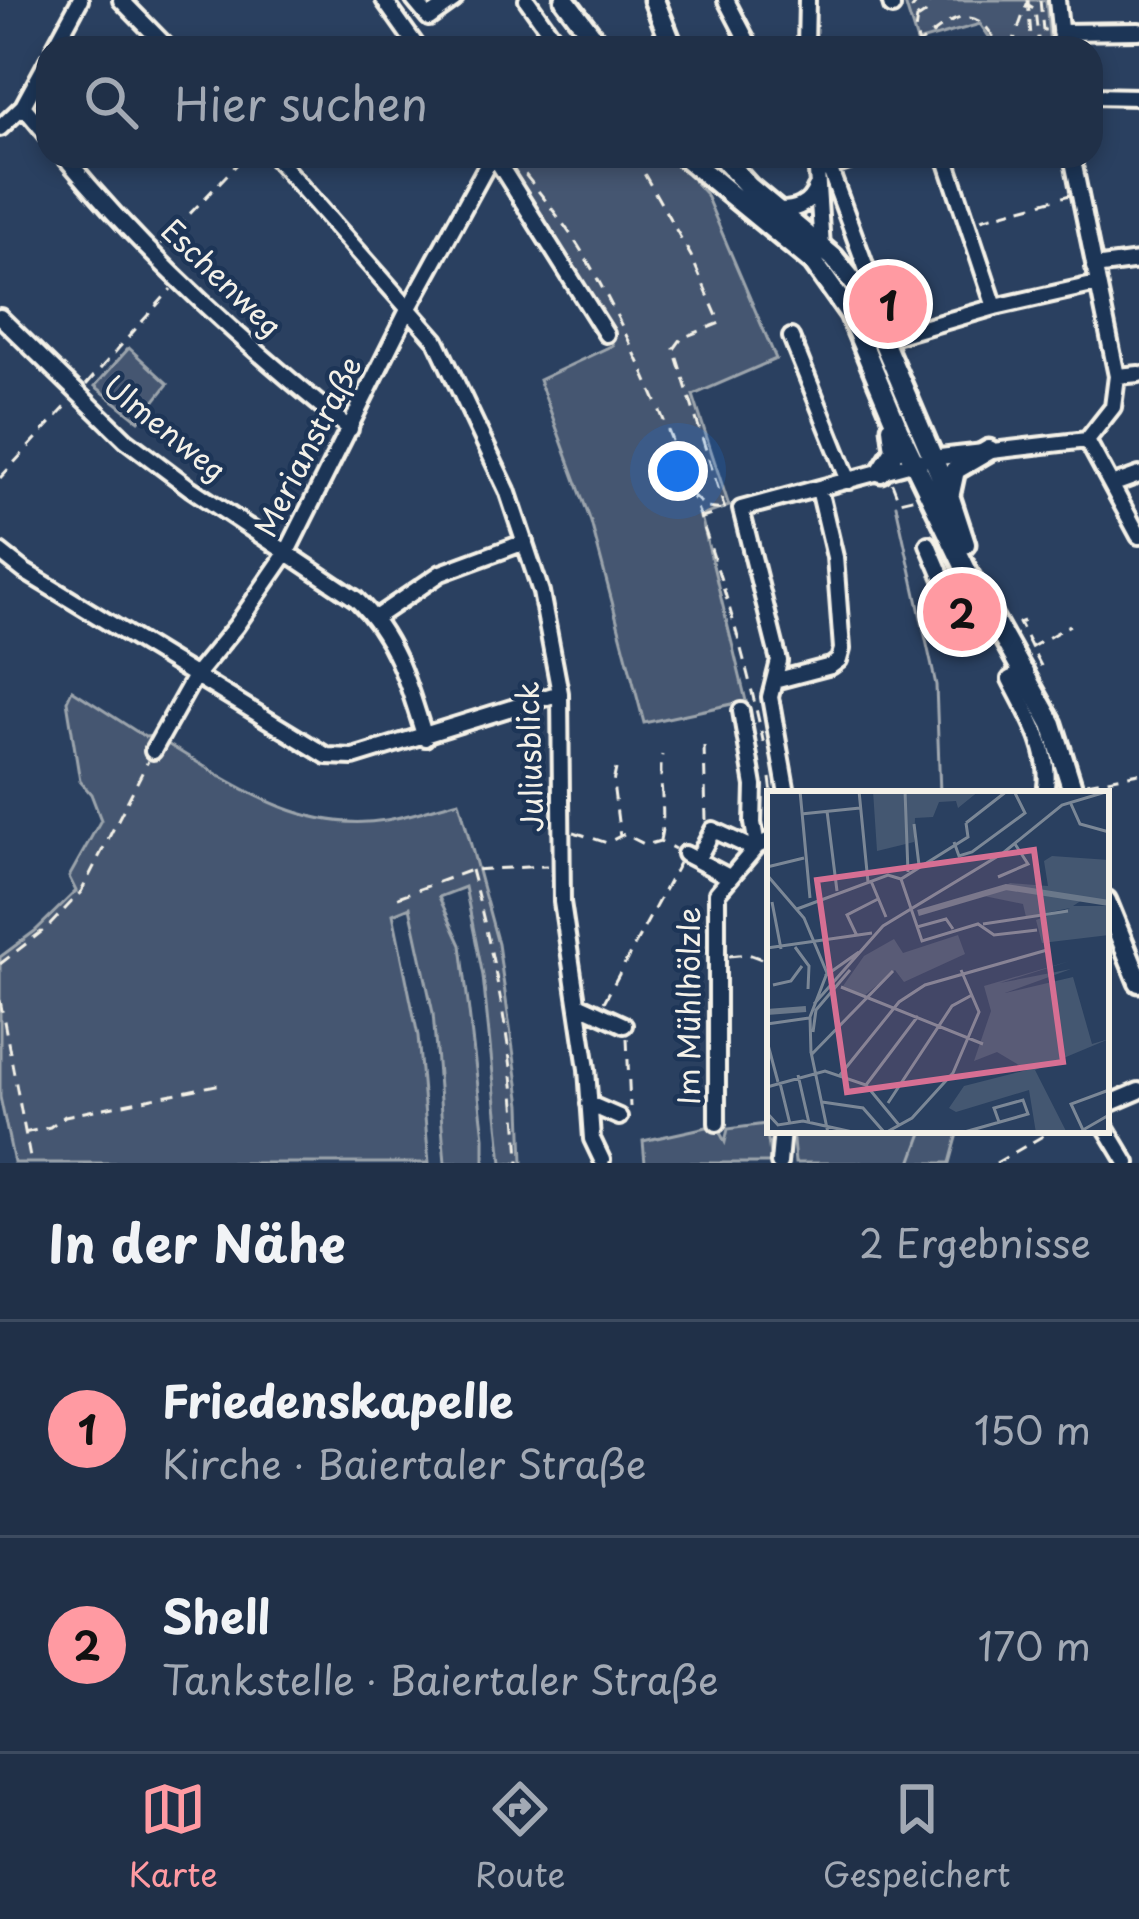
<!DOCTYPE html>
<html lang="de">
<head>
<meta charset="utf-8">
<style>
	:root { --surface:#203048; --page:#28384f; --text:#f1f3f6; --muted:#a2a9b4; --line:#3d4b60; --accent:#ff9aa2 }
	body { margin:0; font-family:"Playpen Sans",sans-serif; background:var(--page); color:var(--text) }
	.you { position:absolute; left:678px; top:471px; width:42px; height:42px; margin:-30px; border:9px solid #fff; border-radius:50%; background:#1a73e8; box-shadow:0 0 0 18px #1a73e833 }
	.badge { display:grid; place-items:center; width:78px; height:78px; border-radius:50%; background:var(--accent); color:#111; font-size:39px; font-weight:700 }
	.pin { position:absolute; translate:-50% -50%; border:6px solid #fff; box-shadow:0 3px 12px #0006 }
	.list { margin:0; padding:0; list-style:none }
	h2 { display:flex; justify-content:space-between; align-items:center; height:156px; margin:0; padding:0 48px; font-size:51px }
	h2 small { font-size:39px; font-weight:400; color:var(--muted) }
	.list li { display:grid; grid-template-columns:78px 1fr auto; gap:36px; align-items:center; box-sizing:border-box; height:216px; padding:0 48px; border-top:3px solid var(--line) }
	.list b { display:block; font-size:45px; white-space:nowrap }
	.list p { margin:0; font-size:39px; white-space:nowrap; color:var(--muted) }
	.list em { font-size:39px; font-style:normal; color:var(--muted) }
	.icon { flex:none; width:66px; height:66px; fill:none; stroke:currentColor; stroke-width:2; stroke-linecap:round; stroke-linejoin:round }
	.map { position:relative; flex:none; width:1139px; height:1163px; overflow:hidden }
	.search { position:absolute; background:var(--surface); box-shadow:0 6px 18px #0003; left:36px; right:36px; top:36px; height:132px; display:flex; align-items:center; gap:30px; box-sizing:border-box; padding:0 42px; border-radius:36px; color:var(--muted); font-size:45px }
	.sheet { height:588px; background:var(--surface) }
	nav { display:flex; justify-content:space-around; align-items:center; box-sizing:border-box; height:168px; border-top:3px solid var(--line); background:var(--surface); font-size:33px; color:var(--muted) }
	nav a { display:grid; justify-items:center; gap:6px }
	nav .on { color:var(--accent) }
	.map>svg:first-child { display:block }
	.green { fill:#445771; stroke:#9ca4ac; stroke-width:3 }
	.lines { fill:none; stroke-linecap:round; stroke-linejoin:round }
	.stream { stroke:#a1a8b0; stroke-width:3 }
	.minor-tunnel { stroke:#485b74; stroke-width:14; stroke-dasharray:14 7; stroke-linecap:butt }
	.minor-casing { stroke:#f4f1e8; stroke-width:22 }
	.major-casing { stroke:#f4f1e8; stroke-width:27 }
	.path { stroke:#f4f1e8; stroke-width:3; stroke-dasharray:12 9; stroke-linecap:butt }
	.minor { stroke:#1d3557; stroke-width:14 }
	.major { stroke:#1d3557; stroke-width:18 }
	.labels { text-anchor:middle; stroke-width:9; stroke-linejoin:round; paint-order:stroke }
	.street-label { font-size:30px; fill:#f4f1e8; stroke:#1d3557 }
	.inset-river { fill:none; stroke:#6a788a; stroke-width:6 }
	.inset-road { fill:none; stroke:#7b8796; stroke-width:3 }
	.view { fill:#d66f93; fill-opacity:0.15; stroke:#d66f93; stroke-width:6 }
	.inset-edge { fill:none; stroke:#f4f1e8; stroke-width:6 }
</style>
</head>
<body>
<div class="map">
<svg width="1139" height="1163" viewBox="0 0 1139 1163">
	<rect width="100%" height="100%" fill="#2a4060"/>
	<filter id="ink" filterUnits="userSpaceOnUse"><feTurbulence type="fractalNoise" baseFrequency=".00833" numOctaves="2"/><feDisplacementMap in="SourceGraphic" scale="24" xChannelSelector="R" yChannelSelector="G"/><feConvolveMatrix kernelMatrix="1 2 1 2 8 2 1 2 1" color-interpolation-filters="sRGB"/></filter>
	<g filter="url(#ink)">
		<!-- green -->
		<path class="green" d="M904,0H1046L1050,48H997L980,24L917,42Z
			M499,156H671L705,193L776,359L693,395L729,506L701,516L746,701L644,723L591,522L539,380L613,345L585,289Z
			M129,348L168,384L139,421L95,386Z
			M72,690L145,737L154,736C226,778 298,835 386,820C411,816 435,807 459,801L498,944L521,1105L523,1163H502L483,976L465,887L439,897L461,945L484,1137V1163H445L433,1013L410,907L393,914L418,1036L429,1163H14L0,1097V957L35,931L76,891L69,877L101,820L91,794L80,781L67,701Z
			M766,1124L771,1163H645L643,1141L716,1125L725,1142L728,1129Z
			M792,1130H959L950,1163H795Z"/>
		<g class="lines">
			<!-- stream -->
			<path class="stream" d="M896,505L936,685L940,794
				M911,1163L923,1130"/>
			<!-- minor-tunnel -->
			<path class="minor-tunnel" d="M978,588L959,598L983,638L1006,636"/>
			<defs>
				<path id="minor" d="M121,0L168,48
					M384,0L418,48
					M414,0L429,18L454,0
					M527,0L561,48
					M726,0L751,48
					M890,0L892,7
					M1057,0L1062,48
					M1060,32L1139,31
					M54,48L80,0
					M806,48L807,0
					M1091,96L1139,97
					M23,106L48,136
					M0,128L23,106L48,60
					M64,156C147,257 248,348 350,429
					M274,156L436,340L507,490L541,592L560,693L562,902L587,1069L592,1139L602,1160
					M494,156L606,334
					M816,156L822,248
					M945,156L995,307
					M1072,156L1117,376L1113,407L1087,440
					M829,167L867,270L872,305
					M822,170L863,156
					M776,210C795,211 809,206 816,188
					M1094,267L1139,261
					M0,317L126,440L190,488L356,599C396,637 409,686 425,738
					M895,336L995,307L1097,284
					M791,337L849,481
					M1117,376L1139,374
					M1087,440L1139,536
					M1114,484L1139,475
					M928,544L945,584L959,598
					M0,552L24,571L327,756L353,757L560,693
					M375,618L441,573L525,542
					M1026,672L1010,679C1026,711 1051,750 1046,787
					M774,681L831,666L839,660L842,649L835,557L819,489
					M741,711L754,786L753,823L757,846
					M153,751L195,676L236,626L287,552L409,308L492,156
					M787,794L770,697L779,661L741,509L931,458L1087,440
					M685,854L729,877
					M697,860L713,830L754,849
					M578,1004L624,1025
					M589,1104L619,1117
					M1106,1105L1139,1091
					M717,1123V893L757,846L770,840
					M1106,1128L1127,1163
					M779,1163L782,1130"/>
				<path id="major" d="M565,0L601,48
					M654,0L673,48
					M684,156L813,262L850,314L899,431L968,574L1052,724L1074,794
					M721,156L749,187L833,257L863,294L950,498L965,544
					M881,472L895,450L892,427
					M950,493L955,470L989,450
					M1106,901L1139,982"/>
			</defs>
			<!-- minor casing -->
			<use href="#minor" class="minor-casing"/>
			<!-- major casing -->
			<use href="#major" class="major-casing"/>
			<!-- path -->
			<path class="path" d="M919,0L911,10L919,18L925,14L930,0
				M1028,0L1032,48
				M1040,0L1043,30H1047
				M917,18L915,32L919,44C936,33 960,5 983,24C991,31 994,41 1003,48
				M1011,48L1027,4L1035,9L1039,48
				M634,156L691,256L720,323L682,338L674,349L725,510
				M512,158C543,197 574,234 597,278C670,412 733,595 764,745
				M981,219L1070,195
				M161,244L245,156
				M86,385L171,289
				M0,478L71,401
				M892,483L899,501L916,497
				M692,495L707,508L725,510
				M699,519L718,513
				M1024,621L1019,623L1044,672L1046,671
				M1030,648L1070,625
				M704,746L706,820
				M616,769L613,783L620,837
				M770,778L772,794
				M1087,783L1139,773
				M574,832L607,843L624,834L646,845L660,841L675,849
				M660,840C667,813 658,784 662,755
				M471,870C497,966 515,1064 519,1163
				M398,897L471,870L547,866
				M729,956L748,954L770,962
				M0,964L49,926L81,892L148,761
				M0,1000L31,1163
				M604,1002L679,863
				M627,1038L630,1107
				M24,1133L50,1127L65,1116L226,1083
				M996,1163L1053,1130"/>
			<!-- minor -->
			<use href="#minor" class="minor"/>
			<!-- major -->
			<use href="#major" class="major"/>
		</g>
	</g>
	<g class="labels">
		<!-- street labels -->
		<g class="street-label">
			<text transform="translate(221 279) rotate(44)" y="10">Eschenweg</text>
			<text transform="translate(164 429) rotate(39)" y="10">Ulmenweg</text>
			<text transform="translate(309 447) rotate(-63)" y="10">Merianstraße</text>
			<text transform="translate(531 757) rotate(-92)" y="10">Juliusblick</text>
			<text transform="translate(690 1006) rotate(-90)" y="10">Im Mühlhölzle</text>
		</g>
	</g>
	<!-- overview -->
	<g transform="translate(767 791)">
		<rect width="342" height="342" fill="#2a4060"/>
		<path d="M106,0H212L191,17L189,10L172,11L166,26L148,27L147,51L110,60ZM285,65L342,69V110L315,109L306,115H342V144L275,152L269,129L303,117L259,126L256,113L217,105L243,92L281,95L277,70ZM191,144L198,163L137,191L128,179L97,205L76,195L97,165L127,148L136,162ZM303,170L233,192L304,178L238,202L306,186L325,253L342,248L268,279L300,342H269L262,299L189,321L182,317L197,295L260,279L230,261L207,270L224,220L217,195Z" fill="#445771"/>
		<path class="inset-river" d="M151,122L239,96L342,112M0,221L39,218"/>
		<path class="inset-road" d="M33,0L43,107M92,0L101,91M138,0L141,81M304,13L313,33L342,41M60,20L70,100M34,23L93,17M199,32L240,0M147,33L152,74M187,51L192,65L205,61L258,22L247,0M0,76L37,67M0,84L37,127L60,182L43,226L44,262M231,86L261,73L248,53M134,88L155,150L211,133L227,144L270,139M104,90L119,126M5,111L14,158M30,118L121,84L134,88L201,46L199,32M216,133L301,120M150,136L179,128L186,138M90,145L80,124L111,108M28,156L42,175L41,198M0,157L105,142M58,185L92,161M6,194L24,190L35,175M74,196L216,253M47,213L116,135L236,62L295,14L342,0M0,233L42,227M46,241L49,219L83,179M0,250L11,291M44,261L61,342M45,263L126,180M31,284L42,332M73,284L132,211L158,194L280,159M13,292L23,333M99,294L151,225M0,296L58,280L99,294L132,334M342,299L304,313L316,339L342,324M55,311L96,317L117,341M121,312L185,215L205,204M0,322L11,334L36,330L90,342M118,342L145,327L186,282L212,221L194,179M194,342L261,323L256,309L227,317L232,331"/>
		<path class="view" d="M267,59L296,271L80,301L50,89Z"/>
		<rect width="342" height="342" class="inset-edge"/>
	</g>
</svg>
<div class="you"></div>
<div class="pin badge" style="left:888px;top:304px">1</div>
<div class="pin badge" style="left:962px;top:612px">2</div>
<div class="search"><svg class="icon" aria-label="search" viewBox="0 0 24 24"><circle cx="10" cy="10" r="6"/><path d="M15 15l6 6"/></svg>Hier suchen</div>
</div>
<section class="sheet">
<h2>In der Nähe<small>2 Ergebnisse</small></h2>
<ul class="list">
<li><span class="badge">1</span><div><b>Friedenskapelle</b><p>Kirche · Baiertaler Straße</p></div><em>150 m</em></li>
<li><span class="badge">2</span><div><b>Shell</b><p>Tankstelle · Baiertaler Straße</p></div><em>170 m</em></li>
</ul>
</section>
<nav>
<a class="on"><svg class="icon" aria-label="map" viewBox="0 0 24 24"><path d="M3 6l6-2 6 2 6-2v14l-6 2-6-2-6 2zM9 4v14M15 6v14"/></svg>Karte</a>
<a><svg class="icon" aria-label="directions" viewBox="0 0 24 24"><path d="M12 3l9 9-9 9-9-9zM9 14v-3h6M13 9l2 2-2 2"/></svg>Route</a>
<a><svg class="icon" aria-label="saved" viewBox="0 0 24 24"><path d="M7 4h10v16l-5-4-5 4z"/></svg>Gespeichert</a>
</nav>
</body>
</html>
